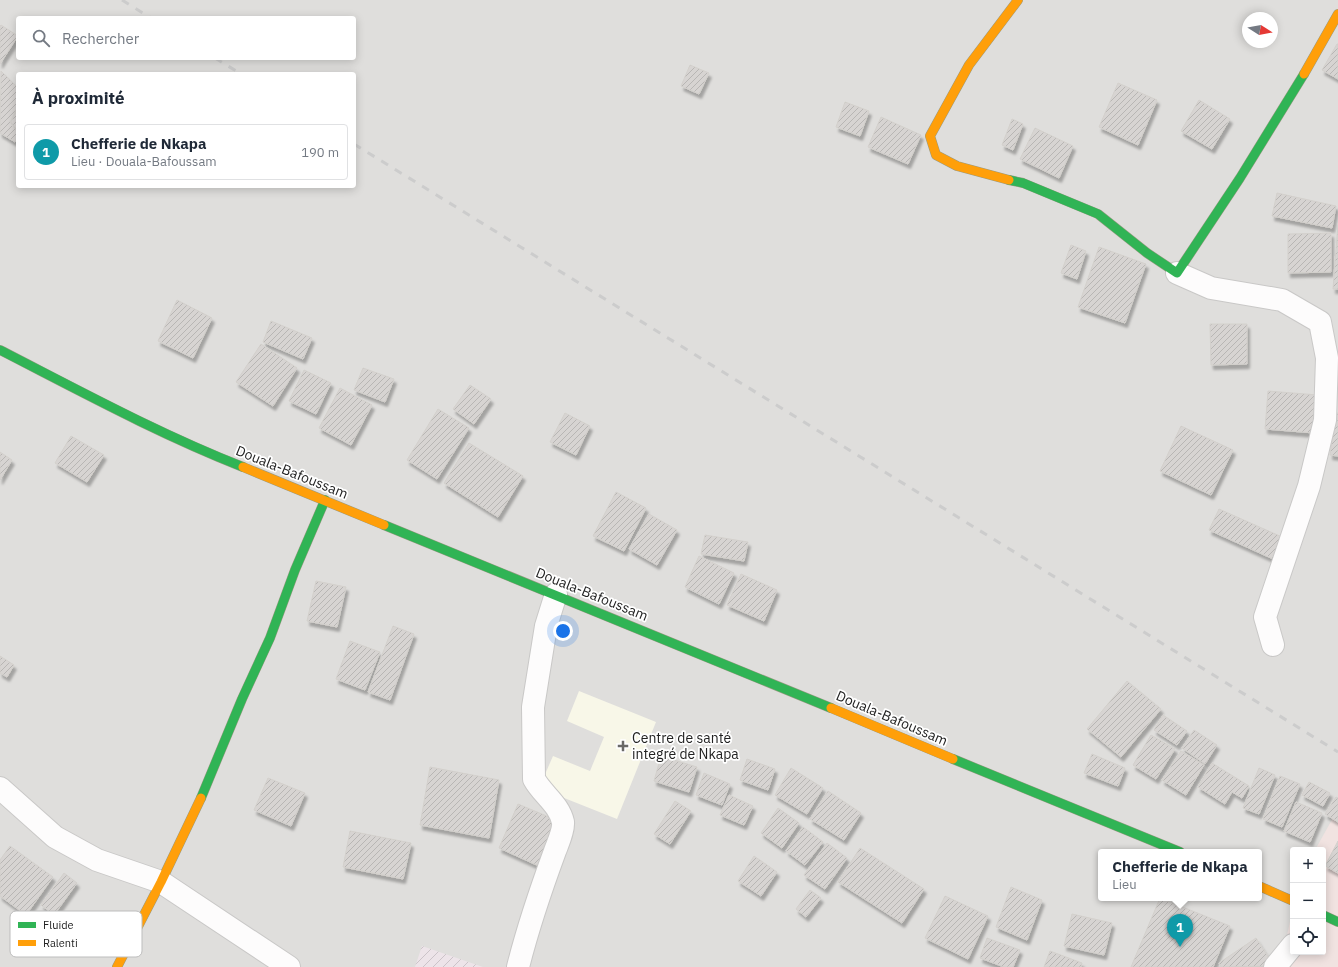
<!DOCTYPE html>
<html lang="fr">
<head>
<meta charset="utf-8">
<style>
	:root { --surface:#fff; --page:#f6f6f7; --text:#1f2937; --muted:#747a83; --line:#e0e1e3; --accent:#d93025 }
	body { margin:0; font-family:"IBM Plex Sans",sans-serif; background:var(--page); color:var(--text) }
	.controls { position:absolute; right:12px; bottom:12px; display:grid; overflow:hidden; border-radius:4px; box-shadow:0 2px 10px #0003 }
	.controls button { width:36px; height:36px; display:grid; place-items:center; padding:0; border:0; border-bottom:1px solid var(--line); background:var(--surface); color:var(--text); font:20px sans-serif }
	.compass { position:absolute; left:1242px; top:12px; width:36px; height:36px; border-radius:50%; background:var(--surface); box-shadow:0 2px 10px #0003; rotate:101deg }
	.you { position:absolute; left:563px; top:631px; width:14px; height:14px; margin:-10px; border:3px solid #fff; border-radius:50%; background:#1a73e8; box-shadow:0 0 0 6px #1a73e833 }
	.badge { display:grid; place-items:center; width:26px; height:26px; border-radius:50%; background:var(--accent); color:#fff; font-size:13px; font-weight:700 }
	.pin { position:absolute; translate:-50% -33px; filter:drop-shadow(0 1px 2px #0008) }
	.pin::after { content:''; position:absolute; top:21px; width:14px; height:12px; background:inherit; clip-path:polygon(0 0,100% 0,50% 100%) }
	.popup { position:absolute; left:1098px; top:849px; width:164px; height:52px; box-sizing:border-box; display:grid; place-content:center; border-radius:4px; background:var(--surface); filter:drop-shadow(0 1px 3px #0005); font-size:13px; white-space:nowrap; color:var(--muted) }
	.popup b { font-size:15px; color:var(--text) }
	.popup::after { content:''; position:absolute; left:50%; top:100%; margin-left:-8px; border:8px solid transparent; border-top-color:var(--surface) }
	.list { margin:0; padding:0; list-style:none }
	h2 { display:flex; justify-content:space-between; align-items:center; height:52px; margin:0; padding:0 16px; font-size:17px }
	h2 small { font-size:13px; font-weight:400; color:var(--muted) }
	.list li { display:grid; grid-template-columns:26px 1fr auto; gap:12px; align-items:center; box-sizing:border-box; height:56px; margin:0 8px 8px; padding:0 8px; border:1px solid var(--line); border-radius:4px }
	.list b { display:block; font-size:15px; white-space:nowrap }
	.list p { margin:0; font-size:13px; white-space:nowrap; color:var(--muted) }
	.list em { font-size:13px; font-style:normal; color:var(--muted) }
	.icon { flex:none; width:22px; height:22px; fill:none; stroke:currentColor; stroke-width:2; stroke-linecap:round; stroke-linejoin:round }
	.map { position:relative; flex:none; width:1338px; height:967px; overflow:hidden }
	.search { position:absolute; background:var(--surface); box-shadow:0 2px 10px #0003; left:16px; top:16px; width:340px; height:44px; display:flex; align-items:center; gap:10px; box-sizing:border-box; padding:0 14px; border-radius:4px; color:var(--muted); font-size:15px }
	.panel { position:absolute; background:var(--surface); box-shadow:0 2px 10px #0003; left:16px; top:72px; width:340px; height:116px; border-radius:4px }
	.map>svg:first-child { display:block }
	.residential { fill:#dfdedc; fill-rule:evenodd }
	.commercial { fill:#f1e3e1 }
	.industrial { fill:url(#industrial-furrows) }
	.education { fill:#f8f7e8 }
	.building { fill:url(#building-hatch); stroke:#d3d0cc; filter:url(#shadow) }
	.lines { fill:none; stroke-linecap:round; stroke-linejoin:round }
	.street-casing { stroke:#c9c8c7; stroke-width:24 }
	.fast-casing { stroke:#999a82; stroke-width:10 }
	.slow-casing { stroke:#999a82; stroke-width:10 }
	.street { stroke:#fdfcfc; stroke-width:22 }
	.fast { stroke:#30b455; stroke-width:9 }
	.slow { stroke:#ff9f0a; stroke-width:9 }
	.rail { stroke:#ccc; stroke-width:3; stroke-dasharray:8 8; stroke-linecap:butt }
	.poi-dot { fill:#6a6968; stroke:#fff; stroke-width:1.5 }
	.labels { text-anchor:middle; stroke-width:3.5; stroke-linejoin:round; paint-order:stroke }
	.street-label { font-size:14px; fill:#222; stroke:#fff }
	.poi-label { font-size:14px; fill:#222; stroke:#fff; text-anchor:start }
	.key { fill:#fff; stroke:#bdbdbd; stroke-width:1 }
	.key-label { font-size:11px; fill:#222 }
</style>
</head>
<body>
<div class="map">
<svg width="1338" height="967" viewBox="0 0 1338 967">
	<defs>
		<pattern id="industrial-furrows" width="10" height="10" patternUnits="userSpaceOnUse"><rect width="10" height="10" fill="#ede4e9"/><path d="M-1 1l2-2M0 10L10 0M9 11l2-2" fill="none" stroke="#cbc3c8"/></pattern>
		<pattern id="building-hatch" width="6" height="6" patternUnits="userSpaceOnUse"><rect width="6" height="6" fill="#d7d4d2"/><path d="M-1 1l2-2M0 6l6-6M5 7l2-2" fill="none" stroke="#b8b6b4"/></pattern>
		<filter id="shadow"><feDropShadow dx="2.5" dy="4.5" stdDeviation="1" flood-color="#0004"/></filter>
	</defs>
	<rect width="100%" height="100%" fill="#f0eeeb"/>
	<!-- residential -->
	<path class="residential" d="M0,0H1338V967H0ZM18,18H354V58H18ZM1248,18H1272V42H1248ZM18,74H354V186H18ZM1293,850H1323V952H1293ZM1101,852H1259V898H1101Z"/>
	<!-- commercial -->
	<path class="commercial" d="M1338,809V967H1280L1293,908V952H1323V850H1315Z"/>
	<!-- industrial -->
	<path class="industrial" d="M422,946L483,967H415Z"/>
	<!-- education -->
	<path class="education" d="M579,691L656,722L617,819L539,788L553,756L590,771L604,737L567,721Z"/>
	<!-- building -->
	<path class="building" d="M1,25L18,36L0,64V26Z
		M1337,44H1338V79L1322,70Z
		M690,65L709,73L699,94L681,86Z
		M1,71L18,88V106L10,122L18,133L15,142L0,133Z
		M1118,83L1157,100L1138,145L1099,127Z
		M1199,100L1230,119L1212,149L1181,131Z
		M845,102L869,111L860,136L836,127Z
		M18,108V131L11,122Z
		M881,117L921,135L908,164L868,147Z
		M1012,119L1023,124L1013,150L1002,145Z
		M1035,128L1073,146L1059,178L1020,159Z
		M1277,193L1336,206L1332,228L1272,216Z
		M1338,223V289H1333Z
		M1331,233V272L1288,273V234Z
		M1071,245L1086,251L1077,279L1061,273Z
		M1099,247L1146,264L1125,323L1078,307Z
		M177,300L212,318L193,358L158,341Z
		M271,321L312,338L303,359L263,342Z
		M1210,324H1247V364L1211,365Z
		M261,344L297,368L273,406L236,382Z
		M363,368L394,379L385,402L354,390Z
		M304,370L331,383L316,414L289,401Z
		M470,385L491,399L474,424L453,409Z
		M340,388L372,405L351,445L319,428Z
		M1268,391L1318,395L1314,433L1265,429Z
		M438,409L469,428L437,479L407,460Z
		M565,413L590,426L576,455L550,442Z
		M1336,413H1338V456L1330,455Z
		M1181,426L1233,450L1211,495L1160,471Z
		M71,436L104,455L87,482L55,463Z
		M469,443L523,476L498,517L444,483Z
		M0,452L12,460L0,480Z
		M616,492L646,508L624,551L593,536Z
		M1219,509L1282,537L1273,559L1209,530Z
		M649,514L677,530L657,565L629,549Z
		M705,535L748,542L744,561L701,554Z
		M699,556L734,573L719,604L685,587Z
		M741,574L777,590L764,621L727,605Z
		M316,581L346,587L337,627L307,621Z
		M393,626L414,634L390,700L368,692Z
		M350,641L380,652L365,690L336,679Z
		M0,656L14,665L7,677L0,673Z
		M1127,681L1161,709L1121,757L1087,729Z
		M1163,715L1187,731L1177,745L1154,730Z
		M1194,730L1217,745L1205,764L1182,748Z
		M1151,735L1175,749L1156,779L1133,765Z
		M1181,751L1204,765L1186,795L1162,780Z
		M1092,754L1125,768L1118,786L1084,773Z
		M661,756L697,767L689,792L654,781Z
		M747,759L775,769L768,790L740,780Z
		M1212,763L1249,786L1242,798L1232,792L1225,804L1198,787Z
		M430,767L499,780L489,838L420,825Z
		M791,768L823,788L807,814L775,795Z
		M1259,768L1275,775L1259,814L1243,808Z
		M704,773L730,784L722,805L696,795Z
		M1280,776L1300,784L1282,827L1263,819Z
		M268,778L305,793L291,826L254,810Z
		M1309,782L1330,793L1323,806L1302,795Z
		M828,791L861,813L844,840L810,819Z
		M729,795L753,806L744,825L720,815Z
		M1336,797L1338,798V822L1325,814Z
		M675,801L691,811L670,844L654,834Z
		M1296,802L1322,813L1310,842L1284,831Z
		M518,804L561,822L541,867L499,848Z
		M778,808L799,823L782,848L761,833Z
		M803,827L823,842L805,865L786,851Z
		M350,831L411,843L403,879L343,867Z
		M1338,841V873L1325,866Z
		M827,843L847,858L825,889L804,875Z
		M10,846L53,877L26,915L0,896V860Z
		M860,848L924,889L902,923L838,882Z
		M754,856L777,872L761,896L738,881Z
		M64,873L77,883L54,915L41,905Z
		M1011,887L1042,900L1027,940L996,927Z
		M810,890L821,898L806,917L796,909Z
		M945,896L988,916L968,959L925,938Z
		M1160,898L1230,926L1213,967H1131Z
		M1072,914L1112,923L1104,955L1064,946Z
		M987,938L1020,950L1013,967H1004L980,958Z
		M1256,938L1274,966L1221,967L1219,963Z
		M1050,951L1082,963L1081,967H1044Z"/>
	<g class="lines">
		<defs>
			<path id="street" d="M1177,273L1211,288L1282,300L1320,322L1327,358L1325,420L1309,486L1265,617L1273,645
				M0,788L55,837L97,860L161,882L289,967
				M518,967C528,927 541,889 555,851C558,843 564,830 563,822C559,804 542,794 534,779L533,707L546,626L556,594
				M1275,967L1293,945"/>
			<path id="fast" d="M1009,180L1023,183L1098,214L1147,253L1177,273L1240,178L1304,74
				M0,350C80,391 159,434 243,467
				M384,525L831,708
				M953,759L1180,852
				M201,798L242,699L270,638L295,570L325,500
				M1323,915L1338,922"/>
			<path id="slow" d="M1304,74L1338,14
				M1009,180L957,166L936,155L930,136L969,65L1018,0
				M243,467L384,525
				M831,708L953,759
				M1259,886L1293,901
				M117,967L161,882L201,798"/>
		</defs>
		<!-- street casing -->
		<use href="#street" class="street-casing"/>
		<!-- fast casing -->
		<use href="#fast" class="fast-casing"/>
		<!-- slow casing -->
		<use href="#slow" class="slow-casing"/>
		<!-- street -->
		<use href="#street" class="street"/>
		<!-- fast -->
		<use href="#fast" class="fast"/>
		<!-- slow -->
		<use href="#slow" class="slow"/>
		<!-- rail -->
		<path class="rail" d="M122,0L151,18
			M215,58L241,74
			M354,144L1338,752"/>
	</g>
	<!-- markers -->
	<path class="poi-dot" d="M621 740h4v4h4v4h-4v4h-4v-4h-4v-4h4z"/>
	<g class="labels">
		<!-- street labels -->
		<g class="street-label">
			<text transform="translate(292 472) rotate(22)" y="5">Douala-Bafoussam</text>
			<text transform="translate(592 594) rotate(22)" y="5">Douala-Bafoussam</text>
			<text transform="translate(892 718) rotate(23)" y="5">Douala-Bafoussam</text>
		</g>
		<!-- poi labels -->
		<g class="poi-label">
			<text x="632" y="743">Centre de santé<tspan x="632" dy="16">integré de Nkapa</tspan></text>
		</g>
	</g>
	<!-- legend -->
	<rect x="10" y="911" width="132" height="46" rx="6" class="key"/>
	<rect x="18" y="922" width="18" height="6" fill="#30b455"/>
	<rect x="18" y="940" width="18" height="6" fill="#ff9f0a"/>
	<g class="key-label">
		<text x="43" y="929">Fluide</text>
		<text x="43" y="947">Ralenti</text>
	</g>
</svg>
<div class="controls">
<button>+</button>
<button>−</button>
<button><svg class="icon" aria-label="locate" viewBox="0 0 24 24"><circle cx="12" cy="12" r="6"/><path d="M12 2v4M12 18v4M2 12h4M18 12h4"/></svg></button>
</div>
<svg class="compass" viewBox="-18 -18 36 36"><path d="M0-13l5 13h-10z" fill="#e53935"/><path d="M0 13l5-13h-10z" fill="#747a83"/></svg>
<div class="you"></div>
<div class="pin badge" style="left:1180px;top:947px;background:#0f9aa8">1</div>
<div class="popup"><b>Chefferie de Nkapa</b>Lieu</div>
<div class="search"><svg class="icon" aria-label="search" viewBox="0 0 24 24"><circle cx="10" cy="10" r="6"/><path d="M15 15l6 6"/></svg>Rechercher</div>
<section class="panel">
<h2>À proximité<small></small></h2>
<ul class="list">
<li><span class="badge" style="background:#0f9aa8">1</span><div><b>Chefferie de Nkapa</b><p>Lieu · Douala-Bafoussam</p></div><em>190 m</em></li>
</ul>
</section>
</div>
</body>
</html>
